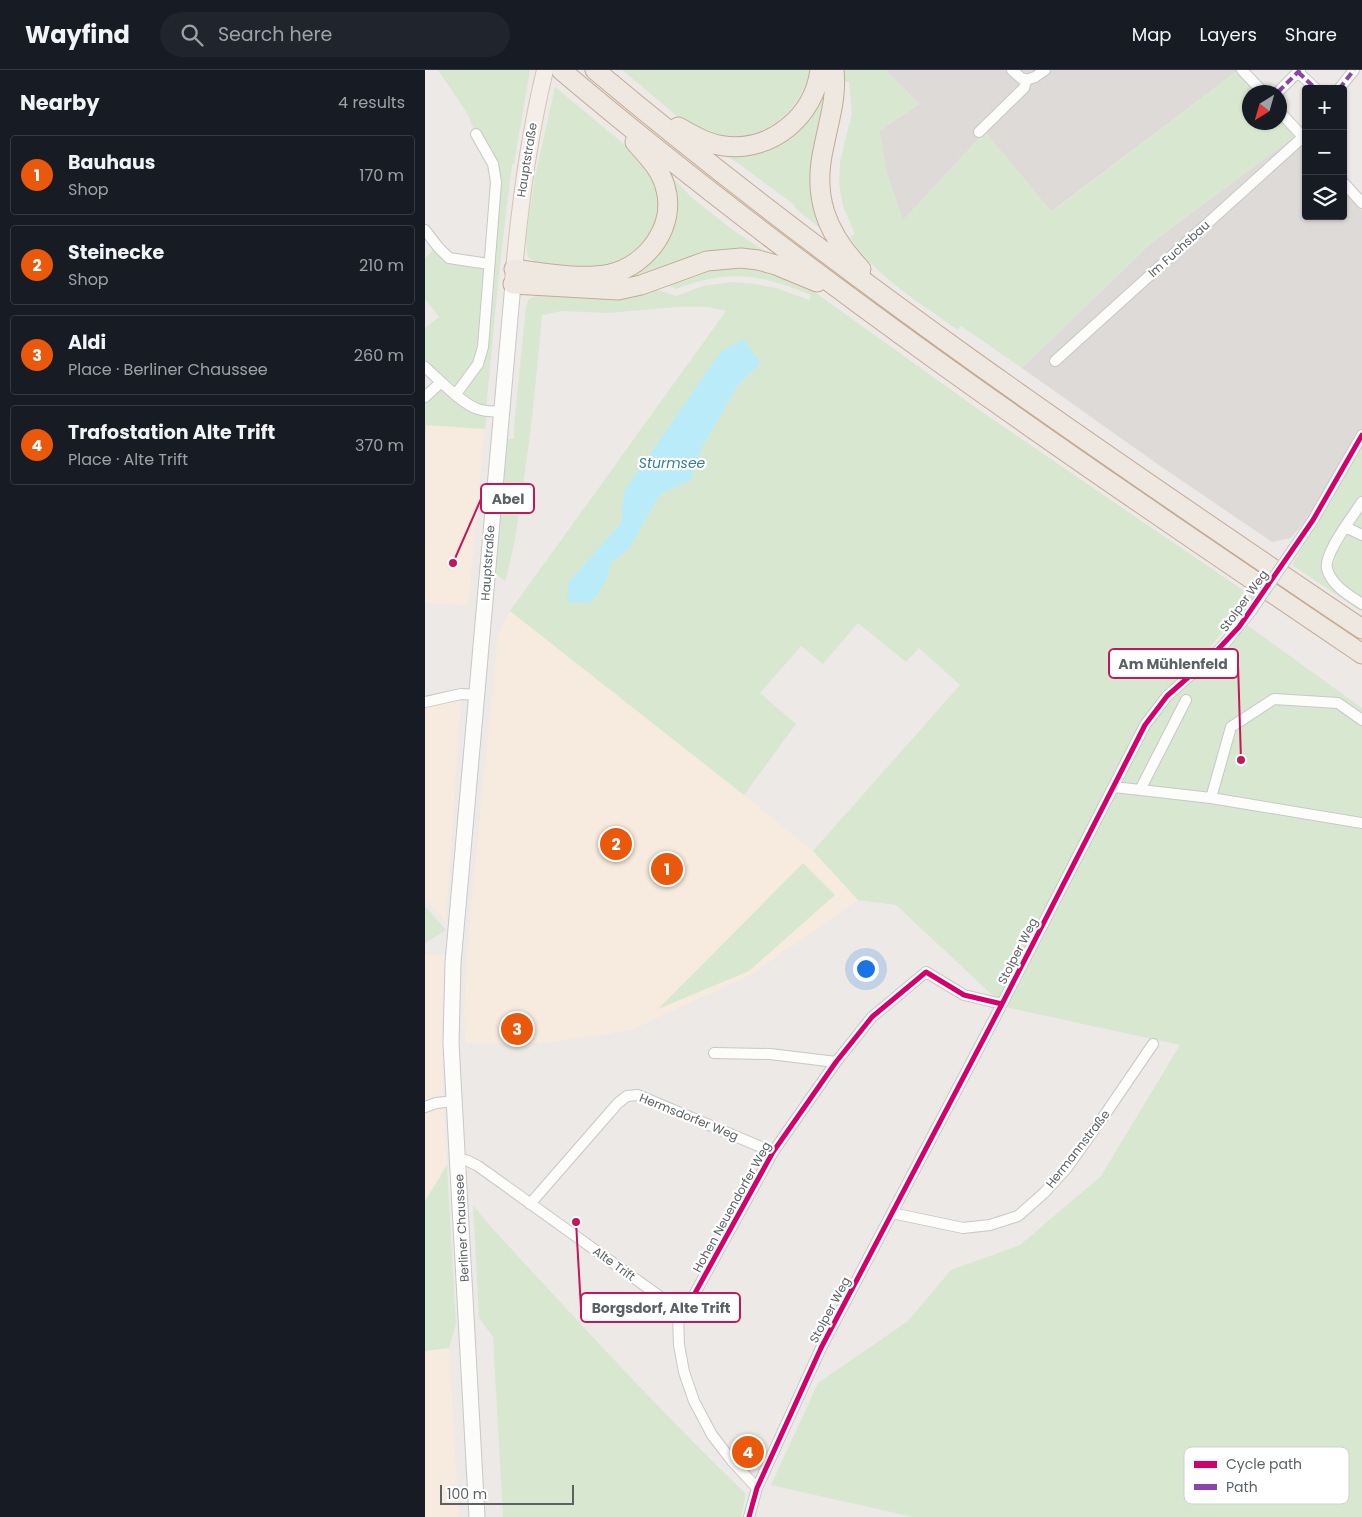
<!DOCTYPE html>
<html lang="en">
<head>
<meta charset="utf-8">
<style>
	:root { --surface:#171b24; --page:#20242c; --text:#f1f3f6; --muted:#9ea1a6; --line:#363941; --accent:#ea580c }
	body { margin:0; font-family:Poppins,sans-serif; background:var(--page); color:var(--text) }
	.controls { position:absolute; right:15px; top:15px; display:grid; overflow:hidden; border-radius:5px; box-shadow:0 1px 4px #0004 }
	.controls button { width:45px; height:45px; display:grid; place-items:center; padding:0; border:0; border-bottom:1px solid var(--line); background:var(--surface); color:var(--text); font:25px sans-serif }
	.compass { position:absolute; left:817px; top:15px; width:45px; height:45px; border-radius:50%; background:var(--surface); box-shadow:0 1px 4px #0004; rotate:217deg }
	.scale { position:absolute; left:15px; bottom:12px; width:134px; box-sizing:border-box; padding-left:5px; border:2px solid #5b6265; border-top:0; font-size:14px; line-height:18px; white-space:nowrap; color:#5b6265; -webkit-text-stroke:4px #fff; paint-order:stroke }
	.you { position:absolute; left:440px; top:898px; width:18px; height:18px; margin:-12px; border:4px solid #fff; border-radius:50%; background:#1a73e8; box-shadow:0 0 0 8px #1a73e833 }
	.badge { display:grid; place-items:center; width:32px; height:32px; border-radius:50%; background:var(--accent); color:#fff; font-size:16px; font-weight:700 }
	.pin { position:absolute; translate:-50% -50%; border:2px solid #fff; box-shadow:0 1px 5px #0006 }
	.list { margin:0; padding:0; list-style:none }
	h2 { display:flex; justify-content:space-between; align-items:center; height:65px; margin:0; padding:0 20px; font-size:21px }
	h2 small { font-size:16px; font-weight:400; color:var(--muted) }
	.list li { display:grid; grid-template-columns:32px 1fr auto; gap:15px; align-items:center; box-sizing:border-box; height:80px; margin:0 10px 10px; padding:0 10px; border:1px solid var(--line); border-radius:5px }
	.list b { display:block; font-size:19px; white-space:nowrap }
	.list p { margin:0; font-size:16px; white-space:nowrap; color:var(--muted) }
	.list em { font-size:16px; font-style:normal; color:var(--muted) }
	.icon { flex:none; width:28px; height:28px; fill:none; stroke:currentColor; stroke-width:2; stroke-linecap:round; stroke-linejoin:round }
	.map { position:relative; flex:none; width:937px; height:1447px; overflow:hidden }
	header { display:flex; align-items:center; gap:30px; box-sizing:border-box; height:70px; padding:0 25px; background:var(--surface); border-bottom:1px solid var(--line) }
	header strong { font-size:24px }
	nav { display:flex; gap:28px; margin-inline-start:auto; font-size:18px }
	.search { width:350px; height:45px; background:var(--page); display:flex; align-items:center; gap:12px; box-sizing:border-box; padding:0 18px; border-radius:28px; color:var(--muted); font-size:19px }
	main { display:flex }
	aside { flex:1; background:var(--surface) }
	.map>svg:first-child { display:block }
	.commercial { fill:#f6ebde }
	.industrial { fill:#dddad7 }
	.green { fill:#d8e8d0; fill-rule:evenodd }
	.water { fill:#b9ebf8 }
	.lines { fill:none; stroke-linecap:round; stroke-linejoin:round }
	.minor-casing { stroke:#c7c8c7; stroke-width:12 }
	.secondary-casing { stroke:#c7c8c7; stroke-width:17 }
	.primary-casing { stroke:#d5c4b2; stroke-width:18 }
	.motorway-casing { stroke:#c4aa93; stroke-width:21 }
	.minor { stroke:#fcfcfb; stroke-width:10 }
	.secondary { stroke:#fcfcfb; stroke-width:15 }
	.primary { stroke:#f3eee7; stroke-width:16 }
	.motorway { stroke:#efe8e0; stroke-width:19 }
	.minor-bridge-casing { stroke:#c7c8c7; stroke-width:12; stroke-linecap:butt }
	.minor-bridge { stroke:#fcfcfb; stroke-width:10 }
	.quiet { stroke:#8e44ad; stroke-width:4; stroke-dasharray:8 4; stroke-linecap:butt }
	.cycleway-casing { stroke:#fff; stroke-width:8 }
	.cycleway { stroke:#d6006c; stroke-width:5 }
	.labels { text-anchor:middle; stroke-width:4.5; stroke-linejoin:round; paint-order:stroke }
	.street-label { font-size:12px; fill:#5b6265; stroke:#fff }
	.water-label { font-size:14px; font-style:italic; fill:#347e9c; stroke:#fff }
	.key { fill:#fff; stroke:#ced0d1; stroke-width:1 }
	.key-label { font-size:14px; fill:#5b6265 }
	.leader { fill:none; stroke:#c2185b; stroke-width:2 }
	.callout-dot { fill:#c2185b; stroke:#fff; stroke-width:2 }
	.callout { fill:#fff; stroke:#c2185b; stroke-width:2 }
	.callout-label { font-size:14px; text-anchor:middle; font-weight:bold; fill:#5b6265 }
</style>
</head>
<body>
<header>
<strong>Wayfind</strong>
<div class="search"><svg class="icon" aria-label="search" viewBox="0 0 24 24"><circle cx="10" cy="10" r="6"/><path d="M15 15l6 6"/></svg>Search here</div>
<nav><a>Map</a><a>Layers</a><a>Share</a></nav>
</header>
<main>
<aside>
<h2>Nearby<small>4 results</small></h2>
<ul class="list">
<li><span class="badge">1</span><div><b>Bauhaus</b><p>Shop</p></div><em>170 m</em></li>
<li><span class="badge">2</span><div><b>Steinecke</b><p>Shop</p></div><em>210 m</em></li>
<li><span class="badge">3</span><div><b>Aldi</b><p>Place · Berliner Chaussee</p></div><em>260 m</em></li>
<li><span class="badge">4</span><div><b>Trafostation Alte Trift</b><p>Place · Alte Trift</p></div><em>370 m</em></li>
</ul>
</aside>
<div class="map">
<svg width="937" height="1447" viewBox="0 0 937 1447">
	<rect width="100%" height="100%" fill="#ece9e6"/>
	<!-- commercial -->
	<path class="commercial" d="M1,355L60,359L43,536L0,533Z
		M85,541L319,725L388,781L433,830L327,904L207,960L123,973H41L39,940L45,845L73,565Z
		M36,630L21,852L0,829V636Z
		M20,884L17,950L18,1016L22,1095L0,1131V885Z
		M24,1278L34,1447H0V1281Z"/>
	<!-- industrial -->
	<path class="industrial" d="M461,0H811L812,1L626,142L478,150L462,104L454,61L494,34Z
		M870,66L881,78V146H918V120L937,141V358L885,445L866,468L847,472L731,393L597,298L724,175Z"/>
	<!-- green -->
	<path class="green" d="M13,0H105L89,94H87L75,194L61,339L33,324L54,295L72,112L42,43Z
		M197,0H388L386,12L382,11C362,64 305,84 259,48L258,51Z
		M401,0L400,162L371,139L368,134L313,93L293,81L335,80Z
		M416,0H461L494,34L454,61L462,104L478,150L560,61L627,142L812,1L831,22H824V52H854L855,48L870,66L724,175L597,298L536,256L533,260C499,236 446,203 425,167L430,164L418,136L414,113L415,92L427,43L424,12H417Z
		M130,17L211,84L227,103L235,127L232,154L214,181L189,194L165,197L113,193L104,188L102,183L101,167L110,107Z
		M250,110L267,128L312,163L351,188L182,212L214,199L245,112Z
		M12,177L19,185L63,195L57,277L32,323L0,295V258L14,247L0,229V188Z
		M330,196L384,218L557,342L828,527L816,544L802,556L788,574L748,613L754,620L802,579L822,555L937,638V1447H488L346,1415L393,1313L483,1251L526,1200L595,1175L676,1106L755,975L580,937L471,835L433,830L388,781L535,615L494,578L481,592L433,553L398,594L376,576L335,623L371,654L319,725L85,541L301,241L283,237H251L183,243L137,241L117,245C112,300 107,355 99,409C94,444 90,478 80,511L68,502L70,463L82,369H89V356L101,237L104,229L113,225L226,218L251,226L278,216L308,212L330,214L351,218L384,230L386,225C335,204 304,199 251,219L238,214L276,199ZM296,281L336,293L313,315L276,379L266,410L235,424L204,479L186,493L143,513L196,453L199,421Z
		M16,313L62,341L60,359L1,355L0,371V328Z
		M937,371V542L867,495L875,482L871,479Z
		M378,793L410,825L324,901L233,939Z
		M0,836L21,860L0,873Z
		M22,1095L31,1254L24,1278L0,1281V1131Z
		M48,1135L60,1150C145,1243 230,1336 321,1424L316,1447H78L68,1267L54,1248Z"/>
	<!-- water -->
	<path class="water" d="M318,269L336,293L313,315L276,379L266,410L235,424L204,479L186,493L181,510L166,533L142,532L143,513L196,453L199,421L296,281Z"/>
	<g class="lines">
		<defs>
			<path id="minor" d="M587,0L596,8L601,10
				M817,0L838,22
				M873,2L891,19
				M914,19L929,0
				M853,22L875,0
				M854,41L881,70
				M554,62L599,18L601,10L610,7L620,0
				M918,112L937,133
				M0,160L13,177L24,188L64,194
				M630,291L878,67
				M0,297C12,308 38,335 53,339C60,342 69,341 77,342
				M31,324L53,294L58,277L71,112L68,94L51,64
				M0,327L16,312
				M937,432C928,446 898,484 902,499C907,516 924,525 937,534
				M920,457L937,465
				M869,478L888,450L937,365
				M0,632L36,624L53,625
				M689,717L786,728L937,753
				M715,720L761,630
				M786,728L806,657L849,629L913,633L937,650
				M289,983L345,984L411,992
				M0,1037L11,1033L30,1031
				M33,1090H41L53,1096L244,1233L253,1245L254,1275L259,1302L269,1331L287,1365L307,1391L332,1418
				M105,1134L193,1033L202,1026L213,1025L348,1082
				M467,1143L538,1158L565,1155L593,1146L619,1123L641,1099L681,1043L728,974
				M253,1245L264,1234L348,1082L411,992L447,947L501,902L539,925L577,934
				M324,1447L332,1418L396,1278L577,934L720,655L742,626L796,578L826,541"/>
			<path id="secondary" d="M52,1447L26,973L28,893L88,214"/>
			<path id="primary" d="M88,212C94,140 103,70 120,0"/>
			<path id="motorway" d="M136,0C389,214 664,399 937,584
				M170,0C413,204 675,382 937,559
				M409,0C412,27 404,50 399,76C387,126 401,163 436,199
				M253,57C268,65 282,74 299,76C347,82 389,46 395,0
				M89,199C118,203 156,210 185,204C223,195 252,155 240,116C235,98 221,85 210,72
				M88,214L193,220L216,215L282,191L316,188L333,190L351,195L392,212"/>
		</defs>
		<!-- minor casing -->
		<use href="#minor" class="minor-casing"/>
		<!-- secondary casing -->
		<use href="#secondary" class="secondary-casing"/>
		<!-- primary casing -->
		<use href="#primary" class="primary-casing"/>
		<!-- motorway casing -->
		<use href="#motorway" class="motorway-casing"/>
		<!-- minor -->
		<use href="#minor" class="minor"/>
		<!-- secondary -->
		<use href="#secondary" class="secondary"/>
		<!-- primary -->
		<use href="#primary" class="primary"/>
		<!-- motorway -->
		<use href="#motorway" class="motorway"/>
		<defs>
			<path id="minor-bridge" d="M826,541L869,478"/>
		</defs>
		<!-- minor-bridge casing -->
		<use href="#minor-bridge" class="minor-bridge-casing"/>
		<!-- minor-bridge -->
		<use href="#minor-bridge" class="minor-bridge"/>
		<!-- quiet -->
		<path class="quiet" d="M873,2L891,19
			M914,19L929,0
			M853,22L875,0"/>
		<defs>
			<path id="cycleway" d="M253,1245L264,1234L348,1082L411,992L447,947L501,902L539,925L577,934
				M324,1447L332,1418L396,1278L577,934L720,655L742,626L784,589L814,557L888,450L937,365"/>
		</defs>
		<!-- cycleway casing -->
		<use href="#cycleway" class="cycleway-casing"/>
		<!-- cycleway -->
		<use href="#cycleway" class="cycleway"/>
	</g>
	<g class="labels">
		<!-- street labels -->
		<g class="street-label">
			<text transform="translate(102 90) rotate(-81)" y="4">Hauptstraße</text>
			<text transform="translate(754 179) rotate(-42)" y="4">Im Fuchsbau</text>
			<text transform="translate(63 493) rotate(-86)" y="4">Hauptstraße</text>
			<text transform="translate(819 531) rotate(-54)" y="4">Stolper Weg</text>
			<text transform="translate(593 881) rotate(-63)" y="4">Stolper Weg</text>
			<text transform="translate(264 1047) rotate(22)" y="4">Hermsdorfer Weg</text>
			<text transform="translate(653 1079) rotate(-52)" y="4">Hermannstraße</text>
			<text transform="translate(307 1137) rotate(-61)" y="4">Hohen Neuendorfer Weg</text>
			<text transform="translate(37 1158) rotate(-93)" y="4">Berliner Chaussee</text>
			<text transform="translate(189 1194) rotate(36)" y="4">Alte Trift</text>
			<text transform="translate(405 1240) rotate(-62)" y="4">Stolper Weg</text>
		</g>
		<!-- water labels -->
		<g class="water-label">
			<text x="247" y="398">Sturmsee</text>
		</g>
	</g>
	<!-- legend -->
	<rect x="759" y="1377" width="165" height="57" rx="8" class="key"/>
	<rect x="769" y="1391" width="23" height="7" fill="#d6006c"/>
	<rect x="769" y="1414" width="23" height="6" fill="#8e44ad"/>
	<g class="key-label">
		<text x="801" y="1399">Cycle path</text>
		<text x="801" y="1422">Path</text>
	</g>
	<!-- callouts -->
	<path class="leader" d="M28 493L56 429M816 690L813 594M151 1152L156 1238"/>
	<g class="callout-dot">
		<circle cx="28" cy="493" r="5"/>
		<circle cx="816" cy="690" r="5"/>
		<circle cx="151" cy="1152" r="5"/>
	</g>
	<g class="callout">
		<rect x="56" y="414" width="53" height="29" rx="5"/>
		<rect x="684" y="579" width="129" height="29" rx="5"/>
		<rect x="156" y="1223" width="159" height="29" rx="5"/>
	</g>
	<g class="callout-label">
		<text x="83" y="434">Abel</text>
		<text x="748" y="599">Am Mühlenfeld</text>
		<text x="236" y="1243">Borgsdorf, Alte Trift</text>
	</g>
</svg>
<div class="controls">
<button>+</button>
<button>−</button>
<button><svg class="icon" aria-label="layers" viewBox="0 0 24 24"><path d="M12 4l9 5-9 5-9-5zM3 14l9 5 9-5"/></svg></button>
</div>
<svg class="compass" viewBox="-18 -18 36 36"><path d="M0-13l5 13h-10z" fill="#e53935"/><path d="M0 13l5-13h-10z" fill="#9ea1a6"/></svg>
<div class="scale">100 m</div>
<div class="you"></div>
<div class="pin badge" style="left:242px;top:799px">1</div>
<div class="pin badge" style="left:191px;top:774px">2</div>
<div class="pin badge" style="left:92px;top:959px">3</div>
<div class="pin badge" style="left:323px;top:1382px">4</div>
</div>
</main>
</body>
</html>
